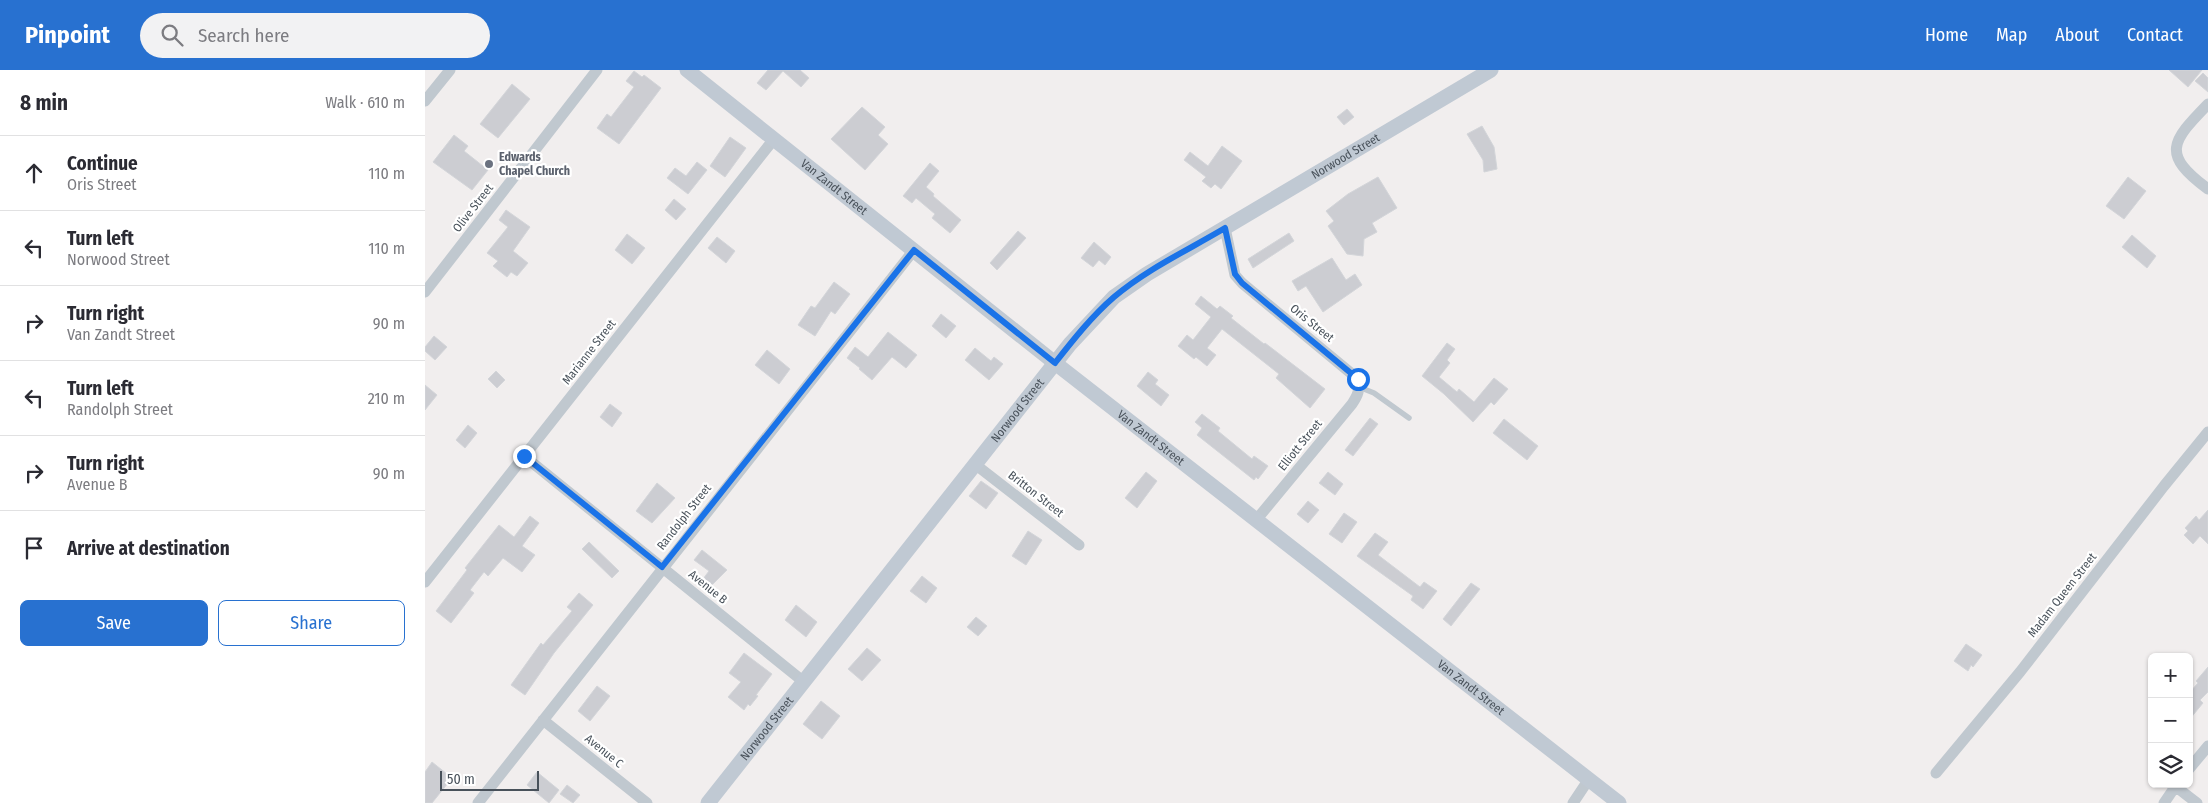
<!DOCTYPE html>
<html lang="en">
<head>
<meta charset="utf-8">
<style>
	:root { --surface:#fff; --page:#f2f2f3; --text:#2b2b33; --muted:#7c7c81; --line:#e1e1e2; --accent:#2871d0 }
	body { margin:0; font-family:"Fira Sans Condensed",sans-serif; background:var(--page); color:var(--text) }
	.controls { position:absolute; right:15px; bottom:15px; display:grid; overflow:hidden; border-radius:8px; box-shadow:0 1px 4px #0004 }
	.controls button { width:45px; height:45px; display:grid; place-items:center; padding:0; border:0; border-bottom:1px solid var(--line); background:var(--surface); color:var(--text); font:25px sans-serif }
	.scale { position:absolute; left:15px; bottom:12px; width:99px; box-sizing:border-box; padding-left:5px; border:2px solid #48515a; border-top:0; font-size:14px; line-height:18px; white-space:nowrap; color:#48515a; -webkit-text-stroke:4px #fff; paint-order:stroke }
	.stop { position:absolute; width:15px; height:15px; margin:-11px; border:4px solid #1a73e8; border-radius:50%; background:#fff }
	.stop.end { background:#1a73e8; border-color:#fff; box-shadow:0 1px 5px #0008 }
	.list { margin:0; padding:0; list-style:none }
	h2 { display:flex; justify-content:space-between; align-items:center; height:65px; margin:0; padding:0 20px; font-size:21px }
	h2 small { font-size:16px; font-weight:400; color:var(--muted) }
	.list li { display:grid; grid-template-columns:32px 1fr auto; gap:15px; align-items:center; box-sizing:border-box; height:75px; padding:0 20px; border-top:1px solid var(--line) }
	.list b { display:block; font-size:19px; white-space:nowrap }
	.list p { margin:0; font-size:16px; white-space:nowrap; color:var(--muted) }
	.list em { font-size:16px; font-style:normal; color:var(--muted) }
	.actions { display:flex; gap:10px; padding:15px 20px }
	.actions a { flex:1; padding:11px 0; border:1px solid var(--accent); border-radius:8px; text-align:center; font-size:18px; color:var(--accent) }
	.actions .main { background:var(--accent); color:#fff }
	.icon { flex:none; width:28px; height:28px; fill:none; stroke:currentColor; stroke-width:2; stroke-linecap:round; stroke-linejoin:round }
	.map { position:relative; flex:none; width:1783px; height:733px; overflow:hidden }
	header { display:flex; align-items:center; gap:30px; box-sizing:border-box; height:70px; padding:0 25px; background:var(--accent); color:#fff }
	header strong { font-size:24px }
	nav { display:flex; gap:28px; margin-inline-start:auto; font-size:18px }
	.search { width:350px; height:45px; background:var(--page); display:flex; align-items:center; gap:12px; box-sizing:border-box; padding:0 18px; border-radius:28px; color:var(--muted); font-size:19px }
	main { display:flex }
	aside { flex:1; background:var(--surface) }
	.map>svg:first-child { display:block }
	.building { fill:#cccdd2; stroke:#d3d5d9 }
	.lines { fill:none; stroke-linecap:round; stroke-linejoin:round }
	.lane { stroke:#c0c8cf; stroke-width:5.5 }
	.street { stroke:#c0c8cf; stroke-width:11 }
	.secondary { stroke:#c0c9d3; stroke-width:15 }
	.route { stroke:#1a73e8; stroke-width:6 }
	.worship-dot { fill:#6b7280; stroke:#fff; stroke-width:2 }
	.labels { text-anchor:middle; stroke-width:4.5; stroke-linejoin:round; paint-order:stroke }
	.street-label { font-size:12px; fill:#48515a; stroke:#fff }
	.worship-label { font-size:12px; font-weight:bold; fill:#5b616d; stroke:#fff; text-anchor:start }
</style>
</head>
<body>
<header>
<strong>Pinpoint</strong>
<div class="search"><svg class="icon" aria-label="search" viewBox="0 0 24 24"><circle cx="10" cy="10" r="6"/><path d="M15 15l6 6"/></svg>Search here</div>
<nav><a>Home</a><a>Map</a><a>About</a><a>Contact</a></nav>
</header>
<main>
<aside>
<h2>8 min<small>Walk · 610 m</small></h2>
<ul class="list">
<li><svg class="icon" aria-label="ahead" viewBox="0 0 24 24"><path d="M12 20V5M6 11l6-6 6 6"/></svg><div><b>Continue</b><p>Oris Street</p></div><em>110 m</em></li>
<li><svg class="icon" aria-label="left" viewBox="0 0 24 24"><path d="M17 20v-9H6M10 6l-5 5 5 5"/></svg><div><b>Turn left</b><p>Norwood Street</p></div><em>110 m</em></li>
<li><svg class="icon" aria-label="right" viewBox="0 0 24 24"><path d="M7 20v-9h11M14 6l5 5-5 5"/></svg><div><b>Turn right</b><p>Van Zandt Street</p></div><em>90 m</em></li>
<li><svg class="icon" aria-label="left" viewBox="0 0 24 24"><path d="M17 20v-9H6M10 6l-5 5 5 5"/></svg><div><b>Turn left</b><p>Randolph Street</p></div><em>210 m</em></li>
<li><svg class="icon" aria-label="right" viewBox="0 0 24 24"><path d="M7 20v-9h11M14 6l5 5-5 5"/></svg><div><b>Turn right</b><p>Avenue B</p></div><em>90 m</em></li>
<li><svg class="icon" aria-label="arrive" viewBox="0 0 24 24"><path d="M6 21V4h12l-3 4 3 4H6"/></svg><div><b>Arrive at destination</b></div></li>
</ul>
<div class="actions"><a class="main">Save</a><a>Share</a></div>
</aside>
<div class="map">
<svg width="1783" height="733" viewBox="0 0 1783 733">
	<rect width="100%" height="100%" fill="#f1eeee"/>
	<!-- building -->
	<path class="building" d="M343,0H375L384,8L376,17L358,1L341,20L332,13Z
		M1744,0H1777L1763,17Z
		M209,1L217,7L219,5L236,18L194,74L172,58L182,44L186,47L209,17L201,11Z
		M1778,3L1783,8V22L1770,11Z
		M87,14L105,29L73,68L55,54Z
		M437,37L460,57L453,65L463,74L440,100L406,69Z
		M922,39L929,47L919,55L912,47Z
		M1057,56L1069,77L1072,99L1059,102L1058,90L1042,64Z
		M29,65L43,76L39,81L63,100L47,120L8,92Z
		M305,67L321,78L300,107L285,96Z
		M797,76L817,91L796,119L790,114L786,118L777,111L781,107L759,90L765,82L783,96Z
		M272,92L282,100L263,124L242,108L250,98L261,106Z
		M505,93L514,101L501,117L509,124L508,126L536,150L525,163L507,148L510,144L491,128L487,133L478,126Z
		M953,107L972,138L947,153L952,162L939,169L938,186L922,184L903,156L909,151L901,141L923,124Z
		M1703,107L1721,121L1699,149L1681,136Z
		M249,129L261,139L251,150L240,140Z
		M81,140L105,157L88,181L103,193L92,206L86,202L82,207L68,196L73,191L62,183L83,157L74,150Z
		M593,161L601,168L572,200L565,193Z
		M864,163L869,171L828,198L823,189Z
		M202,164L220,178L207,194L190,180Z
		M1707,165L1731,186L1722,198L1697,177Z
		M292,167L310,181L301,193L283,178Z
		M669,172L686,187L680,195L674,190L668,197L656,188Z
		M907,188L921,210L930,204L937,215L898,242L881,216L873,221L867,211Z
		M409,212L425,224L410,244L406,241L390,266L373,255L386,236L390,238Z
		M776,226L792,239L795,236L808,246L806,248L839,274L840,273L900,319L885,338L851,308L854,304L797,259L782,278L791,285L782,296L771,287L769,289L753,276L762,265L768,270L786,247L770,234Z
		M516,244L531,256L521,268L507,256Z
		M463,262L492,285L481,298L467,287L447,310L434,299L435,298L422,288L430,277L443,287Z
		M9,266L22,277L10,290L0,281V277Z
		M1022,273L1030,279L1022,290L1025,293L1014,307L1032,322L1034,319L1049,332L1069,308L1083,319L1069,335L1066,332L1048,352L1019,324L997,306Z
		M550,278L566,291L569,287L578,294L564,310L540,290Z
		M342,280L365,299L354,314L330,295Z
		M71,301L80,310L72,318L63,309Z
		M723,302L733,310L730,314L744,325L736,336L712,316Z
		M0,315L12,325L0,340Z
		M185,334L197,343L187,357L175,347Z
		M777,344L795,358L793,361L827,389L829,386L843,396L833,409L831,407L829,410L772,365L777,358L770,352Z
		M945,348L953,354L928,386L920,380Z
		M1079,349L1113,376L1102,390L1068,363Z
		M43,355L52,363L40,378L31,370Z
		M721,402L732,411L712,438L700,428Z
		M903,402L918,414L910,425L894,413Z
		M556,411L573,423L561,439L544,426Z
		M232,413L250,428L227,453L211,441Z
		M883,431L894,440L883,453L872,444Z
		M1783,440V474L1775,466L1768,474L1759,465L1763,461L1760,458L1771,446L1774,450Z
		M919,443L932,452L917,473L904,464Z
		M105,446L114,453L97,476L110,485L97,502L78,488L63,506L59,502L45,520L49,523L26,553L11,541L42,500L40,498L74,455L89,467Z
		M603,461L617,470L601,495L587,486Z
		M950,463L963,472L953,485L995,517L999,512L1012,521L998,539L986,530L988,526L932,486Z
		M164,472L194,501L187,508L157,479Z
		M277,480L302,500L286,516L278,509L284,501L269,490Z
		M497,506L512,518L501,533L485,521Z
		M1046,513L1055,519L1026,556L1018,549Z
		M154,523L168,535L129,583L100,625L86,615L116,573L118,575L147,541L142,537Z
		M371,535L392,552L381,567L360,550Z
		M551,547L562,556L553,566L542,557Z
		M1541,574L1557,585L1548,597L1546,595L1543,601L1529,591Z
		M442,578L456,590L437,611L423,599Z
		M319,583L347,604L331,625L333,626L325,636L323,634L319,640L303,627L316,612L304,603Z
		M1783,597V622L1775,630L1778,633L1764,650V621L1765,622L1773,613L1771,611Z
		M172,616L185,626L165,651L153,641Z
		M396,631L415,646L397,669L378,654Z
		M7,692L27,708L7,733H0V702Z
		M112,702L134,720L124,733L102,715Z
		M142,715L155,725L148,733L135,724Z"/>
	<g class="lines">
		<!-- lane -->
		<path class="lane" d="M934,317L949,323L984,348"/>
		<!-- street -->
		<path class="street" d="M0,31L25,0
			M1783,34C1746,72 1736,84 1783,119
			M800,158L810,205L817,213L933,309C935,320 933,325 927,334L832,449
			M0,222L172,0
			M99,386L379,612
			M551,395L654,475
			M0,512L349,69
			M118,650L222,733
			M1764,699L1783,676
			M1511,703L1595,602L1739,416L1783,362
			M1750,716L1772,733
			M53,733L489,180
			M1148,733L1164,709
			M1739,733L1752,714"/>
		<!-- secondary -->
		<g class="secondary">
			<path id="s1" d="M262,0L630,293L1194,733"/>
			<path id="s2" d="M283,733L645,274L689,227L722,204L1066,0"/>
		</g>
	</g>
	<g class="lines">
		<!-- route -->
		<path class="route" d="M99,386L237,497L489,180L630,293C648,270 667,246 689,227C722,199 763,180 800,158L810,204L817,213L933,309"/>
	</g>
	<!-- markers -->
	<circle class="worship-dot" cx="64" cy="94" r="5"/>
	<g class="labels">
		<!-- street labels -->
		<g class="street-label">
			<text dy="4" stroke="none"><textPath href="#s2" startOffset="920">Norwood Street</textPath></text>
			<text dy="4" stroke="none"><textPath href="#s1" startOffset="188">Van Zandt Street</textPath></text>
			<text transform="translate(48 138) rotate(-52)" y="4">Olive Street</text>
			<text transform="translate(887 253) rotate(39)" y="4">Oris Street</text>
			<text transform="translate(164 282) rotate(-52)" y="4">Marianne Street</text>
			<text dy="4" stroke="none"><textPath href="#s2" startOffset="500">Norwood Street</textPath></text>
			<text dy="4" stroke="none"><textPath href="#s1" startOffset="592">Van Zandt Street</textPath></text>
			<text transform="translate(875 375) rotate(-51)" y="4">Elliott Street</text>
			<text transform="translate(611 424) rotate(38)" y="4">Britton Street</text>
			<text transform="translate(259 447) rotate(-52)" y="4">Randolph Street</text>
			<text transform="translate(283 517) rotate(39)" y="4">Avenue B</text>
			<text transform="translate(1637 525) rotate(-52)" y="4">Madam Queen Street</text>
			<text dy="4" stroke="none"><textPath href="#s1" startOffset="998">Van Zandt Street</textPath></text>
			<text dy="4" stroke="none"><textPath href="#s2" startOffset="95">Norwood Street</textPath></text>
			<text transform="translate(179 681) rotate(39)" y="4">Avenue C</text>
		</g>
		<!-- worship labels -->
		<g class="worship-label">
			<text x="74" y="91">Edwards<tspan x="74" dy="14">Chapel Church</tspan></text>
		</g>
	</g>
</svg>
<div class="controls">
<button>+</button>
<button>−</button>
<button><svg class="icon" aria-label="layers" viewBox="0 0 24 24"><path d="M12 4l9 5-9 5-9-5zM3 14l9 5 9-5"/></svg></button>
</div>
<div class="scale">50 m</div>
<div class="stop" style="left:933px;top:309px"></div>
<div class="stop end" style="left:99px;top:386px"></div>
</div>
</main>
</body>
</html>
